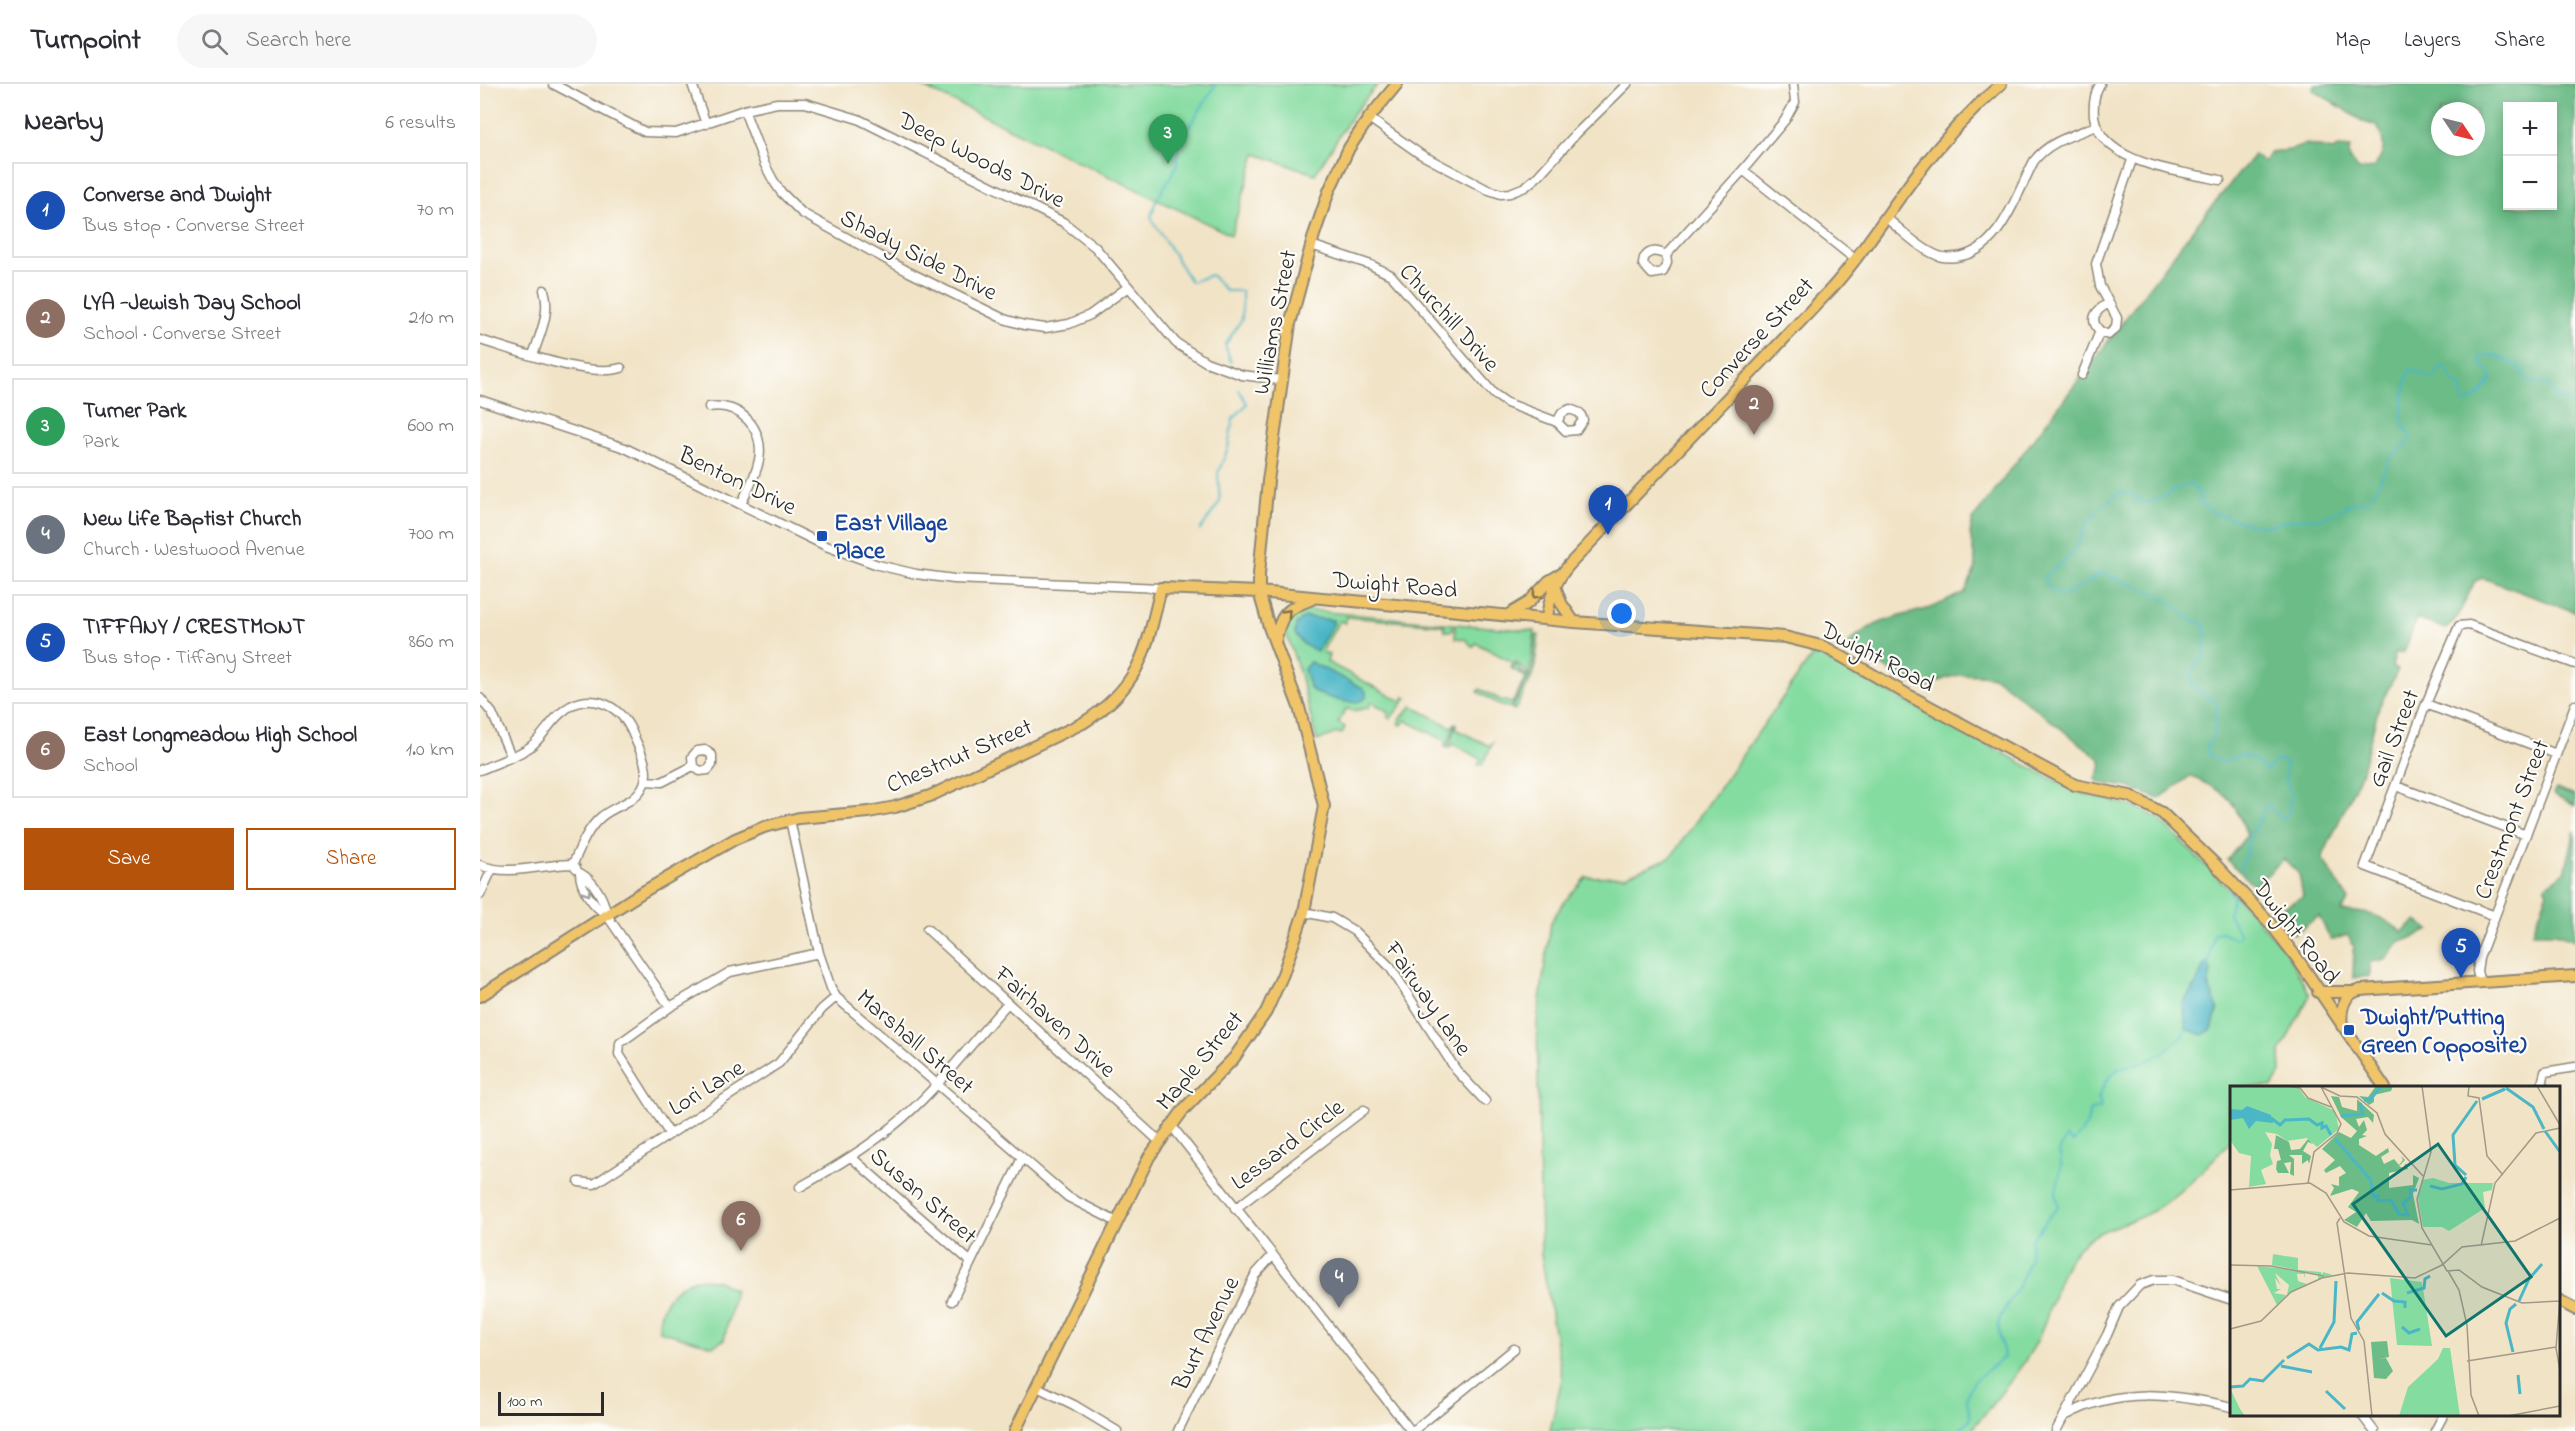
<!DOCTYPE html>
<html lang="en">
<head>
<meta charset="utf-8">
<style>
	:root { --surface:#fff; --page:#f7f7f7; --text:#2b2b33; --muted:#7c7c81; --line:#e1e1e2; --accent:#b45309 }
	body { margin:0; font-family:"Indie Flower",sans-serif; background:var(--page); color:var(--text) }
	.controls { position:absolute; right:18px; top:18px; display:grid; overflow:hidden; border-radius:0px; box-shadow:0 3px 9px #0003 }
	.controls button { width:54px; height:54px; display:grid; place-items:center; padding:0; border:0; border-bottom:2px solid var(--line); background:var(--surface); color:var(--text); font:30px sans-serif }
	.compass { position:absolute; left:1951px; top:18px; width:54px; height:54px; border-radius:50%; background:var(--surface); box-shadow:0 3px 9px #0003; rotate:125deg }
	.scale { position:absolute; left:18px; bottom:15px; width:106px; box-sizing:border-box; padding-left:6px; border:3px solid #2b2b2b; border-top:0; font-size:16px; line-height:21px; white-space:nowrap; color:#2b2b2b; -webkit-text-stroke:4px #fdfcf7; paint-order:stroke }
	.you { position:absolute; left:1142px; top:530px; width:21px; height:21px; margin:-15px; border:4px solid #fff; border-radius:50%; background:#1a73e8; box-shadow:0 0 0 9px #1a73e833 }
	.badge { display:grid; place-items:center; width:39px; height:39px; border-radius:50%; background:var(--accent); color:#fff; font-size:20px; font-weight:700 }
	.pin { position:absolute; translate:-50% -50px; filter:drop-shadow(0 2px 3px #0008) }
	.pin::after { content:''; position:absolute; top:32px; width:21px; height:18px; background:inherit; clip-path:polygon(0 0,100% 0,50% 100%) }
	.list { margin:0; padding:0; list-style:none }
	h2 { display:flex; justify-content:space-between; align-items:center; height:78px; margin:0; padding:0 24px; font-size:26px }
	h2 small { font-size:20px; font-weight:400; color:var(--muted) }
	.list li { display:grid; grid-template-columns:39px 1fr auto; gap:18px; align-items:center; box-sizing:border-box; height:96px; margin:0 12px 12px; padding:0 12px; border:2px solid var(--line); border-radius:0px }
	.list b { display:block; font-size:22px; white-space:nowrap }
	.list p { margin:0; font-size:20px; white-space:nowrap; color:var(--muted) }
	.list em { font-size:20px; font-style:normal; color:var(--muted) }
	.actions { display:flex; gap:12px; padding:18px 24px }
	.actions a { flex:1; padding:14px 0; border:2px solid var(--accent); border-radius:0px; text-align:center; font-size:21px; color:var(--accent) }
	.actions .main { background:var(--accent); color:#fff }
	.icon { flex:none; width:33px; height:33px; fill:none; stroke:currentColor; stroke-width:2; stroke-linecap:round; stroke-linejoin:round }
	.map { position:relative; flex:none; width:2095px; height:1347px; overflow:hidden }
	header { display:flex; align-items:center; gap:36px; box-sizing:border-box; height:84px; padding:0 30px; background:var(--surface); border-bottom:2px solid var(--line) }
	header strong { font-size:28px }
	nav { display:flex; gap:33px; margin-inline-start:auto; font-size:21px }
	.search { width:420px; height:54px; background:var(--page); display:flex; align-items:center; gap:15px; box-sizing:border-box; padding:0 21px; border-radius:33px; color:var(--muted); font-size:22px }
	main { display:flex }
	aside { flex:1; background:var(--surface) }
	.map>svg:first-child { display:block }
	.green { fill:#85dca1; stroke:#588466; stroke-width:1.5 }
	.forest { fill:#6cbc87; stroke:#4c7459; stroke-width:1.5; fill-rule:evenodd }
	.water { fill:#4ab6c6; stroke:#3a7078; stroke-width:1.5 }
	.lines { fill:none; stroke-linecap:round; stroke-linejoin:round }
	.stream { stroke:#4ab6c6; stroke-width:2 }
	.minor-casing { stroke:#8e8778; stroke-width:11 }
	.major-casing { stroke:#8e8778; stroke-width:14 }
	.minor { stroke:#fff; stroke-width:8 }
	.major { stroke:#f0c469; stroke-width:10 }
	.oneway { stroke:#847047 }
	.oneway2 { stroke:#a0a0a0 }
	.transit-dot { fill:#1a4fb4; stroke:#fdfcf7; stroke-width:2 }
	.labels { text-anchor:middle; stroke-width:4.5; stroke-linejoin:round; paint-order:stroke }
	.street-label { font-size:24px; fill:#2b2b2b; stroke:#fdfcf7 }
	.transit-label { font-size:24px; font-weight:bold; fill:#164399; stroke:#fdfcf7; text-anchor:start }
	.inset-river { fill:none; stroke:#4ab6c6; stroke-width:3 }
	.inset-road { fill:none; stroke:#a29988; stroke-width:1.5 }
	.view { fill:#0f766e; fill-opacity:0.15; stroke:#0f766e; stroke-width:3 }
	.inset-edge { fill:none; stroke:#2b2b2b; stroke-width:3 }
</style>
</head>
<body>
<header>
<strong>Turnpoint</strong>
<div class="search"><svg class="icon" aria-label="search" viewBox="0 0 24 24"><circle cx="10" cy="10" r="6"/><path d="M15 15l6 6"/></svg>Search here</div>
<nav><a>Map</a><a>Layers</a><a>Share</a></nav>
</header>
<main>
<aside>
<h2>Nearby<small>6 results</small></h2>
<ul class="list">
<li><span class="badge" style="background:#1a4fb4">1</span><div><b>Converse and Dwight</b><p>Bus stop · Converse Street</p></div><em>70 m</em></li>
<li><span class="badge" style="background:#8d6e63">2</span><div><b>LYA -Jewish Day School</b><p>School · Converse Street</p></div><em>210 m</em></li>
<li><span class="badge" style="background:#2e9e5b">3</span><div><b>Turner Park</b><p>Park</p></div><em>600 m</em></li>
<li><span class="badge" style="background:#6b7280">4</span><div><b>New Life Baptist Church</b><p>Church · Westwood Avenue</p></div><em>700 m</em></li>
<li><span class="badge" style="background:#1a4fb4">5</span><div><b>TIFFANY / CRESTMONT</b><p>Bus stop · Tiffany Street</p></div><em>860 m</em></li>
<li><span class="badge" style="background:#8d6e63">6</span><div><b>East Longmeadow High School</b><p>School</p></div><em>1.0 km</em></li>
</ul>
<div class="actions"><a class="main">Save</a><a>Share</a></div>
</aside>
<div class="map">
<svg width="2095" height="1347" viewBox="0 0 2095 1347">
	<rect width="100%" height="100%" fill="#fdfcf7"/>
	<filter id="ink" filterUnits="userSpaceOnUse"><feTurbulence type="fractalNoise" baseFrequency=".0167" numOctaves="2"/><feDisplacementMap in="SourceGraphic" scale="12" xChannelSelector="R" yChannelSelector="G"/><feConvolveMatrix kernelMatrix="1 2 1 2 8 2 1 2 1" color-interpolation-filters="sRGB"/></filter>
	<filter id="wash" filterUnits="userSpaceOnUse"><feTurbulence type="fractalNoise" baseFrequency=".008" numOctaves="4" result="noise"/><feDisplacementMap in="SourceGraphic" scale="24" xChannelSelector="R" yChannelSelector="G"/><feGaussianBlur stdDeviation="1.35" result="paint"/><feColorMatrix in="noise" values="0 0 0 0 0 0 0 0 0 0 0 0 0 0 0 0 0 1.4 0 .05"/><feComposite in="paint" operator="in"/></filter>
	<g filter="url(#wash)">
		<rect width="100%" height="100%" fill="#f1e3c6"/>
		<!-- green -->
		<path class="green" d="M437,0H898L873,30L835,90L776,70L751,151Z
			M826,526L973,540L972,547H965L964,541L866,533L865,539L859,537L842,568L849,571L847,578L921,617L925,613L927,614L910,635L907,632L909,628L892,618L888,624L873,627L867,624L858,639L865,643L862,650L857,649L837,657L820,590L805,546L806,538L811,531Z
			M975,540L1055,547L1049,591L1036,578L1030,584L1032,578L996,559L993,563L985,555L975,554Z
			M1056,551H1059L1054,589L1035,626L1032,625L1052,588Z
			M1334,569L1597,708L1658,724L1678,734L1757,813L1806,867L1830,911L1800,968L1801,989L1792,1003L1752,1004L1751,1057C1727,1082 1702,1109 1673,1127C1649,1141 1614,1144 1596,1166C1576,1192 1571,1226 1558,1255C1545,1281 1510,1324 1490,1347H1070L1082,1294L1061,1170L1057,937L1071,838L1084,818L1106,793L1145,792L1191,773Z
			M1036,580L1041,588L1048,592L1031,624L1022,622L998,608L1000,605L1021,616L1032,619L1046,593L1032,585Z
			M932,622L971,643L976,638L966,664L964,662L966,657L925,636L922,641L919,640L921,634Z
			M977,639V646L1010,662L1014,657L1002,681H998L1001,675L973,660L968,665Z
			M216,1195L236,1196L255,1206L244,1256L233,1262L179,1247C178,1222 191,1202 216,1195Z"/>
		<!-- forest -->
		<path class="forest" d="M1834,0H2095V528L2003,494L1995,497L1977,534L1966,545L1937,535L1924,568L1915,569L1912,583L1918,586L1899,623L1881,690L1842,774L1869,816L1861,827C1889,828 1900,830 1922,848L1937,837L1950,846L1919,859L1906,875L1890,878V892L1873,894L1874,863L1868,851L1851,856L1839,832L1814,850L1795,829L1823,812L1819,790L1804,775L1775,802L1747,776L1767,751C1752,711 1748,710 1710,692L1679,715L1649,703L1620,699L1616,695L1622,681L1620,675L1516,594C1499,589 1476,589 1460,597C1453,600 1450,604 1443,604L1366,563C1386,537 1420,533 1450,524C1462,520 1473,513 1485,508L1496,483L1490,449L1493,435L1714,144L1774,71L1784,78L1791,68L1811,66L1827,60L1852,66L1858,63L1871,64L1869,68L1870,76L1880,86L1893,84C1906,70 1906,59 1897,42L1884,38L1833,6ZM2028,22H2072V122H2028ZM1960,27H1996V63H1960Z
			M2076,705L2095,712V722L2073,710Z
			M2095,747V856L2076,849H2052L2068,808L2065,802L2085,788Z"/>
		<!-- water -->
		<path class="water" d="M825,533L853,536V540L837,567L824,561L815,550L816,540Z
			M830,578L883,604L886,608V614C873,624 848,613 834,608L829,602L824,585Z
			M1728,878L1731,887L1728,901L1738,924L1732,945L1723,951L1706,945L1703,919L1716,900L1724,881Z"/>
		<g class="lines">
			<!-- stream -->
			<path class="stream" d="M736,0L698,61L697,81L675,119L671,134L711,198L731,191L746,207H762V235L745,261L751,278
				M720,446L740,418L738,389L748,364L753,335L767,320L759,306
				M1760,785L1768,766L1767,758L1787,721C1795,723 1795,733 1804,734L1808,729L1812,710L1805,695L1806,680L1801,676L1794,678L1787,687L1774,675L1761,671L1743,679L1728,670L1727,663L1734,650L1737,620C1723,606 1702,607 1716,581C1729,575 1726,553 1724,540L1710,535L1692,519L1674,509L1622,489C1601,498 1583,529 1564,496C1572,483 1585,479 1594,467C1600,458 1602,448 1608,438C1610,435 1638,408 1641,408C1651,406 1658,421 1670,418C1685,416 1697,400 1711,401L1719,409L1721,420L1734,429L1762,438L1786,442L1816,435L1844,434L1874,418H1885C1900,406 1901,389 1911,374C1917,365 1927,365 1931,355C1930,348 1924,345 1922,338C1920,329 1926,291 1931,285L1951,295L1956,292L1961,282L1966,283L1973,298L1982,303L1983,318C1995,320 2005,305 2011,295L2010,290L2000,279L2002,272L2013,271L2038,282L2048,297L2069,301L2075,313L2087,316L2095,326
				M1728,880L1734,849L1743,848L1754,855L1760,851L1748,830L1753,813L1749,805
				M1477,1347L1490,1335C1491,1328 1487,1323 1487,1316C1487,1294 1512,1286 1524,1273L1518,1241L1520,1233L1540,1200L1550,1173L1551,1156L1578,1122C1578,1117 1576,1113 1576,1107C1578,1096 1584,1080 1579,1068L1586,1053L1593,1059L1606,1042L1611,1026L1620,1024L1621,1020L1618,1014C1622,1004 1628,993 1636,987C1641,982 1652,981 1659,980C1678,974 1695,961 1707,945"/>
		</g>
	</g>
	<g filter="url(#ink)">
		<g class="lines">
			<defs>
				<path id="minor" d="M73,0L165,48L196,49L264,26L297,19H325L378,35L583,138L615,163L696,259L726,278L762,291L801,296
					M212,0L226,40
					M1620,0C1614,10 1613,20 1614,32C1621,81 1701,87 1740,96
					M264,26L285,81L293,96L301,108L322,129L429,188L524,235L544,241L565,244L589,240L610,231L648,203
					M889,34L940,70L1006,105L1021,110L1030,109L1045,103L1058,92L1096,50L1147,0
					M1263,86L1376,176
					M1406,134C1422,146 1436,162 1454,170C1461,174 1469,174 1476,173C1520,168 1536,111 1554,77C1569,57 1594,51 1616,42
					M831,161L891,181L911,191L1014,310L1027,319L1077,338L1086,347L1096,346L1103,336L1100,329L1090,325L1082,329L1077,338
					M1186,171C1177,167 1170,165 1164,174L1163,180L1172,190L1183,188L1187,179L1186,171L1263,86L1305,36L1315,18L1313,0
					M1629,219L1620,202L1616,180L1652,76
					M0,256C34,266 109,294 141,284
					M53,271C60,250 71,228 64,206
					M1602,291L1620,247L1628,251L1636,244L1637,234L1629,219C1616,226 1608,235 1620,247
					M0,316L145,364L346,462L398,481L436,490L474,495L681,504
					M229,323C260,318 285,345 279,376C276,392 268,406 261,420
					M0,614L12,629L31,672
					M1946,620L2076,670
					M0,686C16,679 36,673 50,663C63,653 69,639 81,629C106,606 139,618 152,648C158,663 171,683 164,700C156,719 135,721 121,733C107,745 100,764 93,780
					M165,697L182,698L213,682L220,687L228,686L232,681V671L225,666L217,667L212,673L213,682
					M1916,702L2046,751
					M310,736L339,869L351,904L356,913L588,1113L637,1138
					M0,781C29,793 62,780 93,780L96,784
					M0,811L12,785
					M824,828L852,834L874,847L910,883L976,986L1005,1017
					M126,830C125,815 113,796 100,789C100,804 114,823 126,830L190,923
					M2015,832L1885,782L1946,620L1979,542L1989,541L2095,580
					M447,845L679,1057
					M2000,899L1997,887L1999,874L2095,621
					M2061,1004L2065,988L2095,983
					M691,1041L931,1347
					M189,1049L139,970L140,959L190,923L250,888L339,869
					M371,1073L491,1178
					M99,1098L114,1100L299,979L342,925L356,913
					M320,1103C352,1085 384,1066 412,1043C456,1008 490,960 528,919
					M755,1125L884,1026
					M472,1217L542,1074
					M557,1303L594,1321L637,1347
					M1881,1330L1894,1347
					M1585,1332C1637,1302 1694,1310 1752,1323
					M698,1347L775,1191L792,1172
					M933,1347L1034,1265
					M1576,1347L1627,1251L1639,1223L1660,1201L1674,1196H1693L1752,1216
					M1955,1347L1964,1330"/>
				<path id="major" d="M1075,502L1081,519L1094,538
					M1028,531L1048,519L1069,497L1079,491
					M1067,535C1069,514 1075,497 1089,481L1352,204C1384,168 1408,128 1437,90C1462,57 1490,27 1521,0
					M795,559C801,530 804,526 832,515
					M1838,908H1873
					M0,912L161,809L255,755L284,743L319,734L389,728L415,723L450,712L603,639C661,602 666,566 681,504L779,508L1094,538L1305,553L1345,563L1430,612L1595,701L1650,712L1682,729L1734,779L1790,839L1817,874L1905,1004
					M1862,942C1860,927 1863,910 1880,906L2095,892
					M2078,1216L2095,1225
					M535,1347L669,1073L704,1025L754,974L786,928L803,890L824,828L844,722L819,623L789,543L779,508V490L788,397L810,240L834,151L849,107L869,64L889,34L917,0"/>
			</defs>
			<!-- minor casing -->
			<use href="#minor" class="minor-casing"/>
			<!-- major casing -->
			<use href="#major" class="major-casing"/>
			<!-- minor -->
			<use href="#minor" class="minor"/>
			<!-- major -->
			<use href="#major" class="major"/>
		</g>
		<!-- one-way arrows -->
		<defs><path id="oneway-chevron" d="M-2-3.5L2.5 0L-2 3.5" fill="none" stroke-width="1.6" stroke-linecap="round" stroke-linejoin="round" transform="scale(1.5)"/></defs>
		<g class="oneway">
			<use href="#oneway-chevron" transform="translate(1056 511) rotate(135)"/>
			<use href="#oneway-chevron" transform="translate(807 529) rotate(-47)"/>
		</g>
		<use class="oneway2" href="#oneway-chevron" transform="translate(107 808) rotate(57)"/>
	</g>
	<!-- markers -->
	<g class="transit-dot">
		<rect x="336" y="446" width="12" height="12" rx="3"/>
		<rect x="1863" y="940" width="12" height="12" rx="3"/>
	</g>
	<g class="labels">
		<!-- street labels -->
		<g class="street-label">
			<text transform="translate(502 75) rotate(27)" y="8">Deep Woods Drive</text>
			<text transform="translate(439 170) rotate(27)" y="8">Shady Side Drive</text>
			<text transform="translate(970 233) rotate(48)" y="8">Churchill Drive</text>
			<text transform="translate(794 238) rotate(-79)" y="8">Williams Street</text>
			<text transform="translate(1276 253) rotate(-47)" y="8">Converse Street</text>
			<text transform="translate(258 396) rotate(26)" y="8">Benton Drive</text>
			<text transform="translate(915 500) rotate(5)" y="8">Dwight Road</text>
			<text transform="translate(1398 572) rotate(28)" y="8">Dwight Road</text>
			<text transform="translate(1913 654) rotate(-69)" y="8">Gail Street</text>
			<text transform="translate(479 671) rotate(-23)" y="8">Chestnut Street</text>
			<text transform="translate(2031 735) rotate(-69)" y="8">Crestmont Street</text>
			<text transform="translate(1817 847) rotate(52)" y="8">Dwight Road</text>
			<text transform="translate(949 914) rotate(55)" y="8">Fairway Lane</text>
			<text transform="translate(576 937) rotate(42)" y="8">Fairhaven Drive</text>
			<text transform="translate(436 957) rotate(41)" y="8">Marshall Street</text>
			<text transform="translate(719 976) rotate(-50)" y="8">Maple Street</text>
			<text transform="translate(226 1003) rotate(-32)" y="8">Lori Lane</text>
			<text transform="translate(807 1060) rotate(-37)" y="8">Lessard Circle</text>
			<text transform="translate(444 1111) rotate(41)" y="8">Susan Street</text>
			<text transform="translate(725 1249) rotate(-64)" y="8">Burt Avenue</text>
		</g>
		<!-- transit labels -->
		<g class="transit-label">
			<text x="354" y="446">East Village<tspan x="354" dy="28">Place</tspan></text>
			<text x="1881" y="940">Dwight/Putting<tspan x="1881" dy="28">Green (opposite)</tspan></text>
		</g>
	</g>
	<!-- overview -->
	<g transform="translate(1750 1002)">
		<rect width="330" height="330" fill="#f1e3c6"/>
		<path d="M0,0L68,1L75,11L105,25L109,43L87,61L77,52L57,55L47,48L35,46L42,58L40,69L43,78L31,84L36,98L19,101L21,70L9,67L0,54ZM203,92L219,97H263L262,104L253,106L255,122L219,145L212,141H193L188,112L192,94ZM43,168L68,172V184L42,179ZM27,180L91,186L92,190L93,189L92,188L93,187V186L103,189L88,193V188L75,186V192L74,188H67L68,195L77,198L57,209L59,199L45,187L51,200L45,192L47,203H51L44,207L56,209L47,219ZM160,192L192,196L202,260L167,259ZM213,262H220L230,330H169L178,301L208,273ZM0,302L10,323L15,330H0Z" fill="#85dca1"/>
		<path d="M146,0H163L161,5L144,9V16L139,19L129,10L138,11ZM101,10L109,11L112,21L127,25V13L144,29L143,37L138,31L126,33L129,41L134,34L137,44L132,49L137,50L129,53V59L146,70L158,62L159,66L151,71L154,78L164,73L169,79L173,74L171,70L175,74L169,80L173,82L176,77L178,83L159,87V102L183,99V89L189,92L183,108L189,138L182,134L141,135L136,127L127,141L114,134L126,126L118,121L129,106L122,103L100,110L104,102L101,98L109,100V91L116,87L110,80L96,87L94,84L105,74L92,63L109,46L121,52L127,45L111,31ZM46,49L59,56L61,64L70,63L78,53L83,58L78,56L73,65L81,70L79,78L78,74L72,78V69H59L64,73V90L60,88L61,76L54,77L59,87H48L46,83L47,75L51,74L48,63H44ZM157,255L159,271L149,273L156,272L163,285L156,293L144,292L141,256Z" fill="#6cbc87"/>
		<path d="M17,20L41,29L43,37L26,35L19,43L13,32L0,34V23L12,24Z" fill="#4ab6c6"/>
		<path class="inset-river" d="M276,2L303,21L314,43M252,13L275,3M134,14H140L151,0M111,30L133,28L130,17M41,32L50,39L55,34L79,33L87,39L92,37V42L96,40L101,49M315,45L330,66M105,53L140,93L144,111L148,110V115L161,114L169,128L178,129L173,117L181,111L180,104H187M236,89L225,79L223,49L247,15M200,100L212,103L232,98L236,91M152,207L164,215L175,216V222M177,207L194,202L195,193L200,190M289,215L299,193L312,178M172,241L179,247L190,243M129,244L127,236L149,208M90,262L104,236L106,195M283,266L276,237L280,223L286,218M57,272L79,258L88,264L111,261L119,264L122,248L127,247M51,280L82,286M288,289L290,308M0,301L13,300L20,293L33,295L54,274M96,305L115,323"/>
		<path class="inset-road" d="M57,0L70,2L78,12L101,21M192,0L201,66L187,113L192,142L217,185L229,184L252,201L292,217L330,215M239,0L238,10L249,12L257,70L273,89M307,0L330,39M91,1L110,10L127,11L147,27L155,48L193,90M78,97L84,66L107,47L111,38L91,1M0,104L80,97L96,107L114,136L139,150L202,159M110,132L107,137L121,232L134,255L142,330M251,160L265,97L306,47L330,42M0,179L41,180L94,190M218,185L229,204L237,239L241,309L249,330M330,213L326,262L330,285M0,243L31,235L61,206L92,192L118,187L185,192L212,179L232,161L285,155L330,132M237,275L326,261M278,330L330,320"/>
		<path class="view" d="M208,58L301,191L216,250L123,118Z"/>
		<rect width="330" height="330" class="inset-edge"/>
	</g>
</svg>
<div class="controls">
<button>+</button>
<button>−</button>
</div>
<svg class="compass" viewBox="-18 -18 36 36"><path d="M0-13l5 13h-10z" fill="#e53935"/><path d="M0 13l5-13h-10z" fill="#7c7c81"/></svg>
<div class="scale">100 m</div>
<div class="you"></div>
<div class="pin badge" style="left:1128px;top:451px;background:#1a4fb4">1</div>
<div class="pin badge" style="left:1274px;top:351px;background:#8d6e63">2</div>
<div class="pin badge" style="left:688px;top:80px;background:#2e9e5b">3</div>
<div class="pin badge" style="left:859px;top:1224px;background:#6b7280">4</div>
<div class="pin badge" style="left:1981px;top:894px;background:#1a4fb4">5</div>
<div class="pin badge" style="left:261px;top:1167px;background:#8d6e63">6</div>
</div>
</main>
</body>
</html>
